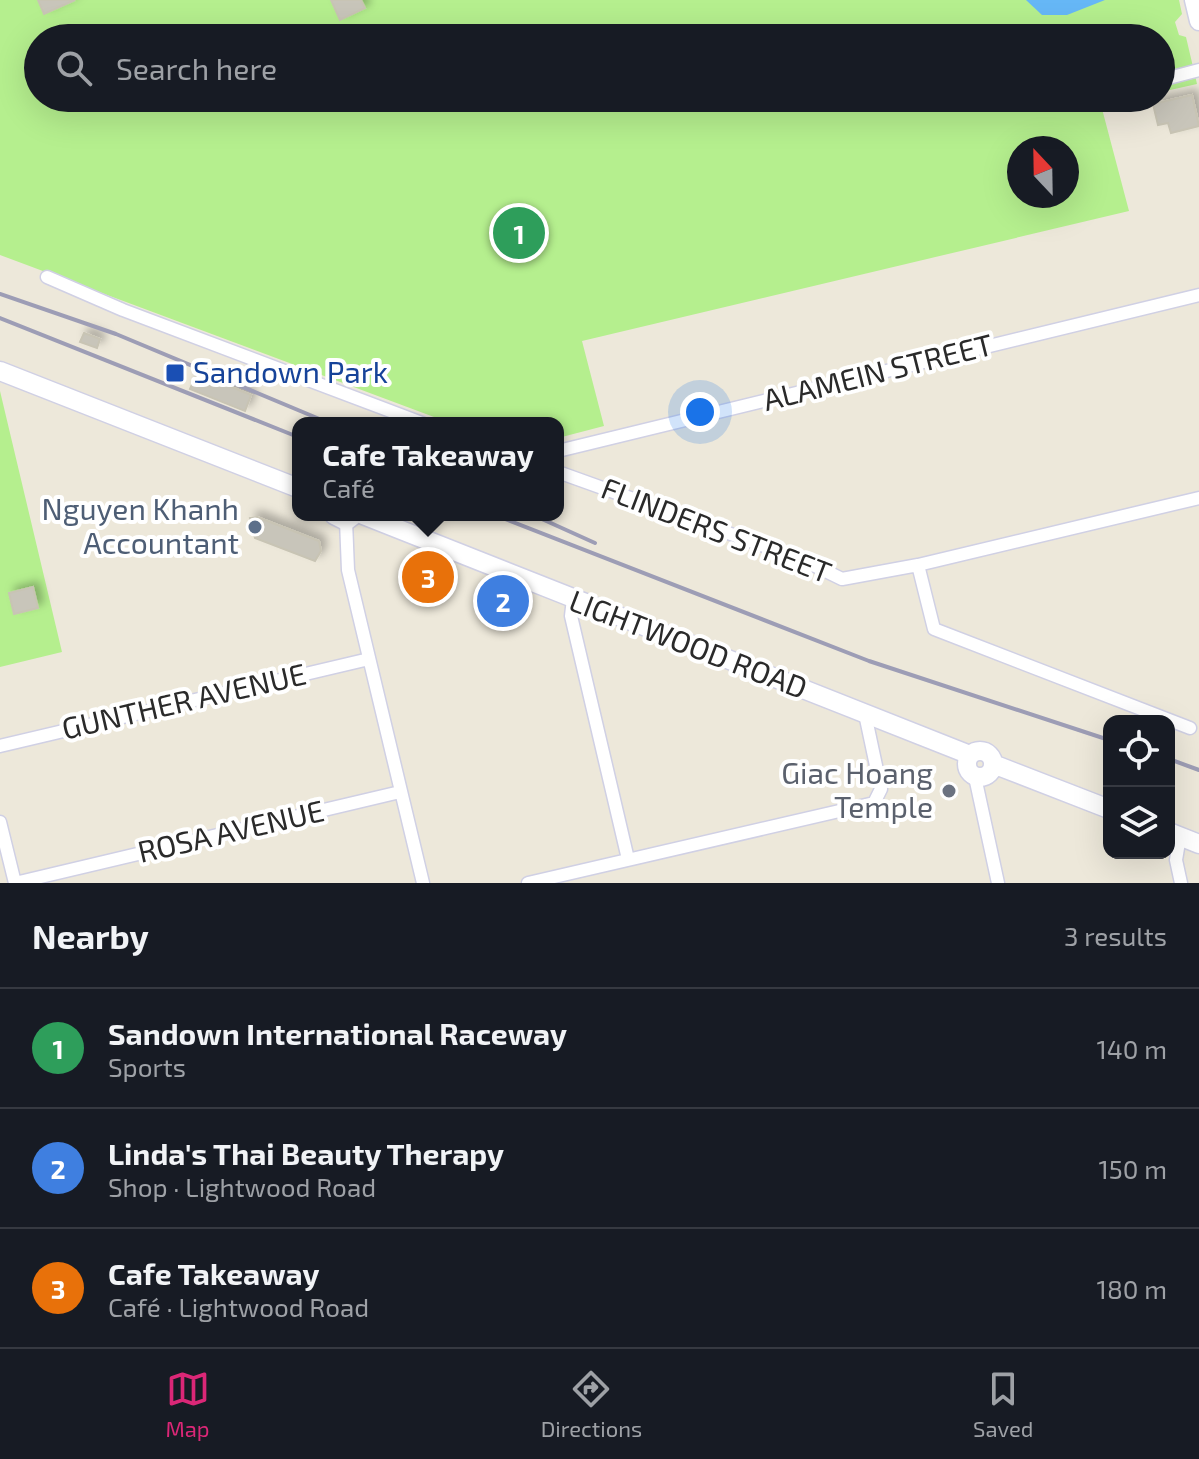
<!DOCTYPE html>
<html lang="en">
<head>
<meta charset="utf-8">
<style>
	:root { --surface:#171b24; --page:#242831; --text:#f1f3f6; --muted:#9ea1a6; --line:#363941; --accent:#db2777 }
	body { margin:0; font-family:"Exo 2",sans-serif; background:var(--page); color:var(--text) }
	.controls { position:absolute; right:24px; bottom:24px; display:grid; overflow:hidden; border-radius:16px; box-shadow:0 8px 32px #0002 }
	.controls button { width:72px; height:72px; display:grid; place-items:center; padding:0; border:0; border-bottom:2px solid var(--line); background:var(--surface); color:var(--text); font:40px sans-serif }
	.compass { position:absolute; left:1007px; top:136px; width:72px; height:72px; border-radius:50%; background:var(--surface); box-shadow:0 8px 32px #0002; rotate:338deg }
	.you { position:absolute; left:700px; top:412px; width:28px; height:28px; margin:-20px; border:6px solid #fff; border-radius:50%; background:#1a73e8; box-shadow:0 0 0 12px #1a73e833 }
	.badge { display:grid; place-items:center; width:52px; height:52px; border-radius:50%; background:var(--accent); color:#fff; font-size:26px; font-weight:700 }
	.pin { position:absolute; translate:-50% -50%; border:4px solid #fff; box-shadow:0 2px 8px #0006 }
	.popup { position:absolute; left:292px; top:417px; width:272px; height:104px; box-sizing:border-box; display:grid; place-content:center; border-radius:16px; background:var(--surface); filter:drop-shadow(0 2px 6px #0005); font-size:26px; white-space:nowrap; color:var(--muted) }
	.popup b { font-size:30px; color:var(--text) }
	.popup::after { content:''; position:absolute; left:50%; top:100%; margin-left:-16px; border:16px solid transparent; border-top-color:var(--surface) }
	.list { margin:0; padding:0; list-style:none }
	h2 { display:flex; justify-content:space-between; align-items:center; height:104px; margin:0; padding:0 32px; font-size:34px }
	h2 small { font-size:26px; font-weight:400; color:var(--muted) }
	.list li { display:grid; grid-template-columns:52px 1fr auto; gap:24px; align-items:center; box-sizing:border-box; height:120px; padding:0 32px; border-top:2px solid var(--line) }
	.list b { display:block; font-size:30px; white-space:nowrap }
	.list p { margin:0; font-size:26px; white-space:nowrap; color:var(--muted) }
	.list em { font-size:26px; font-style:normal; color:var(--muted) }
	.icon { flex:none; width:44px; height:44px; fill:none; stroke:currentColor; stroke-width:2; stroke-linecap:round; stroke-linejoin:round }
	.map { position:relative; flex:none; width:1199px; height:883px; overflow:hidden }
	.search { position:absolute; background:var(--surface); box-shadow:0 8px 32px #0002; left:24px; right:24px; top:24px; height:88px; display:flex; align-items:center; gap:20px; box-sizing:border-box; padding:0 28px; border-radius:44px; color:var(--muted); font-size:30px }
	.sheet { height:464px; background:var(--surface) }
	nav { display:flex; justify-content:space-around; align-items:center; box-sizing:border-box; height:112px; border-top:2px solid var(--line); background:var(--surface); font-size:22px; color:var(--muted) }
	nav a { display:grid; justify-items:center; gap:4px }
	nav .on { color:var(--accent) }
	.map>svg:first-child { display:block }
	.pitch { fill:#b5ef8e; fill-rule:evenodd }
	.water { fill:#66b7f6 }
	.building { fill:#c8c5ba; stroke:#c8c4b4; stroke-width:2; filter:url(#shadow) }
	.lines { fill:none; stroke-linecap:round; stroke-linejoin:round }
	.street-casing { stroke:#d0d0e4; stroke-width:15 }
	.secondary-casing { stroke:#d0d0e4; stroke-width:21 }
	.street { stroke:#fff; stroke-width:12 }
	.secondary { stroke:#fff; stroke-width:18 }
	.rail { stroke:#9d9db5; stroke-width:4 }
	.transit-dot { fill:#1a4fb4; stroke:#fff; stroke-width:3 }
	.service-dot { fill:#5c6f8a; stroke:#fff; stroke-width:3 }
	.worship-dot { fill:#6b7280; stroke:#fff; stroke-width:3 }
	.labels { text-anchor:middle; stroke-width:8; stroke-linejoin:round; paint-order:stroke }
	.transit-label { font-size:30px; fill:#164399; stroke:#fff; text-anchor:start }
	.street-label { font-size:30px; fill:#2a2a2a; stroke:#fff }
	.service-label { font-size:30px; fill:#4e5e75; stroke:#fff; text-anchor:end }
	.worship-label { font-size:30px; fill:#5b616d; stroke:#fff; text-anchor:end }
</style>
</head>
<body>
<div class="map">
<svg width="1199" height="883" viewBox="0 0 1199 883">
	<defs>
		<filter id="shadow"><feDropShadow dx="5.5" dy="-5.5" stdDeviation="4" flood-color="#0004"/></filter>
	</defs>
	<rect width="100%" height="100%" fill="#ede8da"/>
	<!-- pitch -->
	<path class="pitch" d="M0,0H1179L1182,14L1175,22L1179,35L1186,37L1197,84L1161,92V38H38V98H1132L1101,105L1129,211L582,341L604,426L558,438V423H450L0,255ZM1019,148H1067V196H1019Z
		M0,391L62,652L0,667Z"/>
	<!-- water -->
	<path class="water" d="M1026,0H1105L1067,15H1042Z"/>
	<!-- building -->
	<path class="building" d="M38,0H75L44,14Z
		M331,0H361L365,8L340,20Z
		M1192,95L1199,126L1171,133L1168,123L1158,125L1153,104Z
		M84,333L100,339L97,348L80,342Z
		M197,373L251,395L245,411L190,389Z
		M257,517L319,541L321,551L315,561L255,538L250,518Z
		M33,587L38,608L14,614L9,593Z"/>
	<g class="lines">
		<defs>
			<path id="street" d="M1161,80L1199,70
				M47,277L123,310L422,423
				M558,451L1199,295
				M558,472L803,560L842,579L918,565L934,629L1190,728
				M346,521L348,570L423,883
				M918,565L1199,498
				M573,599L571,616L628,859
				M0,746L369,659
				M975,777L998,883
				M0,822L15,883
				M1180,836L1176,860L1181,883
				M15,883L400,792
				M528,883L874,803L881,789L865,714"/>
			<path id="secondary" d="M1194,0L1199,21
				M0,371L298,488
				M334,515L346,521L354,515
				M363,515L970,755
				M967 764a13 13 0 1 1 26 0a13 13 0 1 1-26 0Z
				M993,764L1109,809
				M1169,832L1199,844"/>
		</defs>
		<!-- street casing -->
		<use href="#street" class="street-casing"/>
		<!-- secondary casing -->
		<use href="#secondary" class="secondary-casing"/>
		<!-- street -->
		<use href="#street" class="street"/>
		<!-- secondary -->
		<use href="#secondary" class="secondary"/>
		<!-- rail -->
		<path class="rail" d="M0,294L116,334L329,423
			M0,318L298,437
			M495,515L869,661L1109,740
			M533,515L595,543
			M1169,759L1199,770"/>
	</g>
	<!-- markers -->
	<rect class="transit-dot" x="165" y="363" width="20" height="20" rx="4"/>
	<circle class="service-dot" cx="255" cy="527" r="8"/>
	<circle class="worship-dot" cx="949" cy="791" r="8"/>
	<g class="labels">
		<!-- transit labels -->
		<g class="transit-label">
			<text x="193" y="383">Sandown Park</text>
		</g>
		<!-- street labels -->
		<g class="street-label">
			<text transform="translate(878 373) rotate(-14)" y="10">ALAMEIN STREET</text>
			<text transform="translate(716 531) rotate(21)" y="10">FLINDERS STREET</text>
			<text transform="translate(688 645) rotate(21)" y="10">LIGHTWOOD ROAD</text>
			<text transform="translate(184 702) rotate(-13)" y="10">GUNTHER AVENUE</text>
			<text transform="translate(231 832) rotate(-13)" y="10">ROSA AVENUE</text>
		</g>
		<!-- service labels -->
		<g class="service-label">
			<text x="239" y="520">Nguyen Khanh<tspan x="239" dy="34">Accountant</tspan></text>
		</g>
		<!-- worship labels -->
		<g class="worship-label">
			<text x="933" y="784">Giac Hoang<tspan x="933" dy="34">Temple</tspan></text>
		</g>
	</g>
</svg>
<div class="controls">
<button><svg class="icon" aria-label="locate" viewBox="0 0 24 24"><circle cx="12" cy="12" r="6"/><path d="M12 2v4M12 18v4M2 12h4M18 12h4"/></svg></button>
<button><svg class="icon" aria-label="layers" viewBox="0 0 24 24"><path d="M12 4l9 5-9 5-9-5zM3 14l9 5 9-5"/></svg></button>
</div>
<svg class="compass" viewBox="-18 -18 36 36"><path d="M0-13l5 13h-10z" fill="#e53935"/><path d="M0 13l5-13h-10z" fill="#9ea1a6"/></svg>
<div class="you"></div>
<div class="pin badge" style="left:519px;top:233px;background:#2e9e5b">1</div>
<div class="pin badge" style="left:503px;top:601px;background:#3f7fe0">2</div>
<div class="pin badge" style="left:428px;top:577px;background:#e8710a">3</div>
<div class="popup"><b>Cafe Takeaway</b>Café</div>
<div class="search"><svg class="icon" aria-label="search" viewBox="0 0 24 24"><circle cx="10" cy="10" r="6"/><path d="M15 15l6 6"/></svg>Search here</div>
</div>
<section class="sheet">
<h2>Nearby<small>3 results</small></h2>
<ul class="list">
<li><span class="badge" style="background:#2e9e5b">1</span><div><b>Sandown International Raceway</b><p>Sports</p></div><em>140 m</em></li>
<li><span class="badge" style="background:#3f7fe0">2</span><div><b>Linda's Thai Beauty Therapy</b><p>Shop · Lightwood Road</p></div><em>150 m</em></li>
<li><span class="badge" style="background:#e8710a">3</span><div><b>Cafe Takeaway</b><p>Café · Lightwood Road</p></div><em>180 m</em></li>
</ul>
</section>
<nav>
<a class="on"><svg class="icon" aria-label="map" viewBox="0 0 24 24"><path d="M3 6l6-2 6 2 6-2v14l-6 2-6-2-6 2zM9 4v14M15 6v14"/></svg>Map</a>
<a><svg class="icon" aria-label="directions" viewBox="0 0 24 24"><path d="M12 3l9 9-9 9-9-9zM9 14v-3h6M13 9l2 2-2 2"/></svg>Directions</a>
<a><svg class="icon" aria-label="saved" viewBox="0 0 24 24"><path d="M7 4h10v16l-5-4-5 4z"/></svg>Saved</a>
</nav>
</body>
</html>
